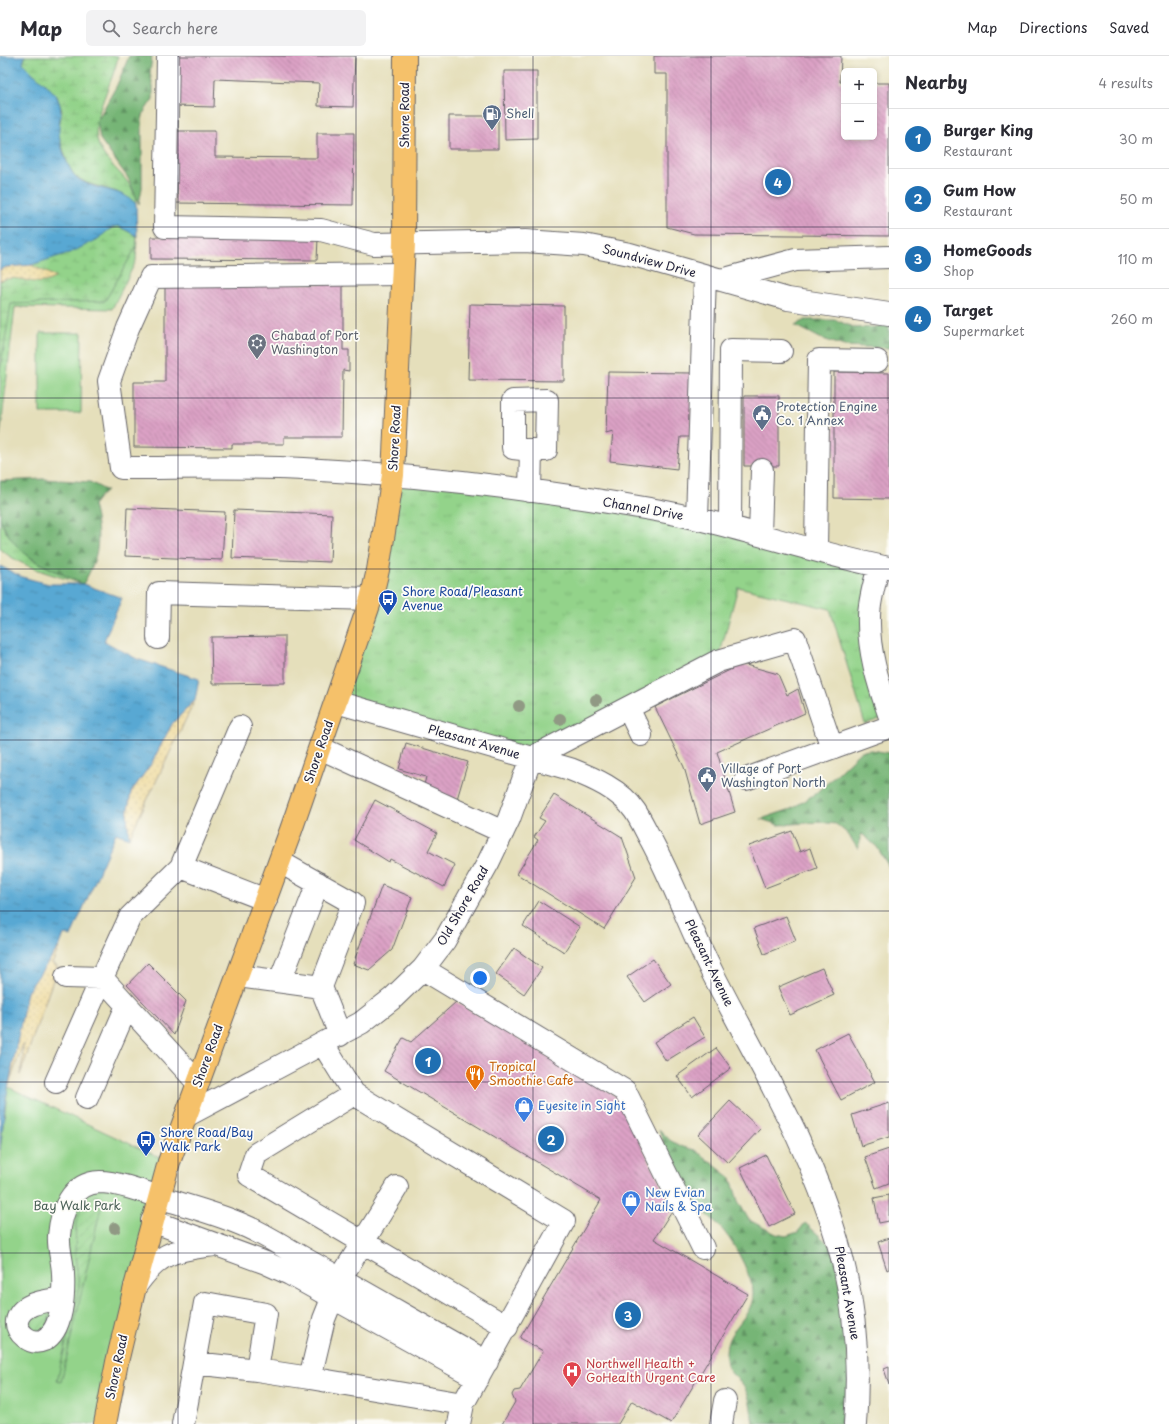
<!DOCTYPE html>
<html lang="en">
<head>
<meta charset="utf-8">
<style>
	:root { --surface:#fff; --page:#f2f2f3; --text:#2b2b33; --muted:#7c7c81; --line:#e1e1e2; --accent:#1f6fb2 }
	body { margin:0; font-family:"Playpen Sans",sans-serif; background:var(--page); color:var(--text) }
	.controls { position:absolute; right:12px; top:12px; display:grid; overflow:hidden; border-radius:6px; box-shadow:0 2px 6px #0003 }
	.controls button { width:36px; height:36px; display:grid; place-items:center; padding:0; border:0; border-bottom:1px solid var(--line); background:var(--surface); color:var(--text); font:20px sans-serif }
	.you { position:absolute; left:480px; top:922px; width:14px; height:14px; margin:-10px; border:3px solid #fff; border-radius:50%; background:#1a73e8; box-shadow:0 0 0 6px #1a73e833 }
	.badge { display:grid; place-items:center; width:26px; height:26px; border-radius:50%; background:var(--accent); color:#fff; font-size:13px; font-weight:700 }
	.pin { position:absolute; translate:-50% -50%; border:2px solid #fff; box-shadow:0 1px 4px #0006 }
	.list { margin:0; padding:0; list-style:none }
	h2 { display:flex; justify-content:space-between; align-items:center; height:52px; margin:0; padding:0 16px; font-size:17px }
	h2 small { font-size:13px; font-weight:400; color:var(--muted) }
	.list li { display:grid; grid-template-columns:26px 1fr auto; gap:12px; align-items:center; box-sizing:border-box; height:60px; padding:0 16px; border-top:1px solid var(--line) }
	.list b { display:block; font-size:15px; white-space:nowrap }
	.list p { margin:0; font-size:13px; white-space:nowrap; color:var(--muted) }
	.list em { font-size:13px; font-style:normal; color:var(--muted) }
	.icon { flex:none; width:22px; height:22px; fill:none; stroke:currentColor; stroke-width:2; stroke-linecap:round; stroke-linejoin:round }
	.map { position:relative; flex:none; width:889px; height:1368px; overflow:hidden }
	header { display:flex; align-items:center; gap:24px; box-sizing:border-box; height:56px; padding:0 20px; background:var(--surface); border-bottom:1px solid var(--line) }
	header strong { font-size:19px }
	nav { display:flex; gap:22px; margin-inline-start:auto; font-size:14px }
	.search { width:280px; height:36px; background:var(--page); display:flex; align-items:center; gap:10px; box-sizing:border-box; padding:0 14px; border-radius:6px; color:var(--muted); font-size:15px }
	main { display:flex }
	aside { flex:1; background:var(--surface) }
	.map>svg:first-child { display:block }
	.grass { fill:url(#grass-tufts); stroke:#5a7a62 }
	.forest { fill:url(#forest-firs); stroke:#4c6c58 }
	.wetland { fill:url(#wetland-marsh); stroke:#5a7a62 }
	.sand { fill:url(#sand-dots); stroke:#887e6c }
	.park { fill:#93d38a; stroke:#5a7a62 }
	.garden { fill:url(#garden-furrows); stroke:#5a7a62 }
	.water { fill:url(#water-ripples); stroke:#3e6587 }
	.building { fill:url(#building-back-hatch) }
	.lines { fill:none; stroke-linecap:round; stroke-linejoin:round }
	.minor-casing { stroke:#666468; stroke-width:24 }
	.major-casing { stroke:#666468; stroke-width:24 }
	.minor { stroke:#fff; stroke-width:22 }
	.major { stroke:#f5c16b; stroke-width:22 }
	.tree { fill:#909984 }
	.grid { fill:none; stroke:#22223b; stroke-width:1; stroke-opacity:0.55 }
	.labels { text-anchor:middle; stroke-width:3.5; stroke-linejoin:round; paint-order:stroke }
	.service-label { font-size:12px; fill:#4e5e75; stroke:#fdfcf7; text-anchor:start }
	.street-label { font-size:12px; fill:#22223b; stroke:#fdfcf7 }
	.worship-label { font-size:12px; fill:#5b616d; stroke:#fdfcf7; text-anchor:start }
	.transit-label { font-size:12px; fill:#164399; stroke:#fdfcf7; text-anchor:start }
	.food-label { font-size:12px; fill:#c56008; stroke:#fdfcf7; text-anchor:start }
	.shop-label { font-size:12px; fill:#366cbe; stroke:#fdfcf7; text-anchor:start }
	.park-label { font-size:12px; fill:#4a6057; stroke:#fdfcf7 }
	.health-label { font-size:12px; fill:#be3a42; stroke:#fdfcf7; text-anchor:start }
</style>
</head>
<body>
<header>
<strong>Map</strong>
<div class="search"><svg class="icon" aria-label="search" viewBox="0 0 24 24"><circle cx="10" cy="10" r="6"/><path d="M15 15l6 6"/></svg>Search here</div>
<nav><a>Map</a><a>Directions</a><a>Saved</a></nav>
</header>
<main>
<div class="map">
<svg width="889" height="1368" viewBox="0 0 889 1368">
	<defs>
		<pattern id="grass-tufts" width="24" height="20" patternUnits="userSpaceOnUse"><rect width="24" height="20" fill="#93d38a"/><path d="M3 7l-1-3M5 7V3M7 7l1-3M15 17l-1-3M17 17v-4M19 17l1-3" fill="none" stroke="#7eb578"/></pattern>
		<pattern id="forest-firs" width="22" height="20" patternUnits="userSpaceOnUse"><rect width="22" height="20" fill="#76b576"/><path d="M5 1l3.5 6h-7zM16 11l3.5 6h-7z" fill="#609362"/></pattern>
		<pattern id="wetland-marsh" width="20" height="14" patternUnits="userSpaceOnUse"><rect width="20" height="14" fill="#93d38a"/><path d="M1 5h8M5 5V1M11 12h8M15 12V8" fill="none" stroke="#7eb578"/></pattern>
		<pattern id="sand-dots" width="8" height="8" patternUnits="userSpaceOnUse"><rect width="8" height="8" fill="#eeda9e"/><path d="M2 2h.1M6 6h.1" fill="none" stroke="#ccbb89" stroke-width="1.8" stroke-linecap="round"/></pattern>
		<pattern id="garden-furrows" width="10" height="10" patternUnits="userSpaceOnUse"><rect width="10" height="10" fill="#93d38a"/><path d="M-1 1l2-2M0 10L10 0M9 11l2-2" fill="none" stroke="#7eb578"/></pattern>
		<pattern id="water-ripples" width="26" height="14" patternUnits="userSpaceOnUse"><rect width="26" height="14" fill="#59a8d3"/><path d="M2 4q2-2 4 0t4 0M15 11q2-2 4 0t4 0" fill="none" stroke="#4988ac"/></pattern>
		<pattern id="building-back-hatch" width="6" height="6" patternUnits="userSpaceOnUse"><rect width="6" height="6" fill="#dba1c5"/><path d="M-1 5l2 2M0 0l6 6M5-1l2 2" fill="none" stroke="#b183a1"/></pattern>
	</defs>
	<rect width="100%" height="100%" fill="#fdfcf7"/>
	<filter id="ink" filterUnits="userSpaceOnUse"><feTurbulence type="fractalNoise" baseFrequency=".025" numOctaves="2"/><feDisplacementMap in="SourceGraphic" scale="8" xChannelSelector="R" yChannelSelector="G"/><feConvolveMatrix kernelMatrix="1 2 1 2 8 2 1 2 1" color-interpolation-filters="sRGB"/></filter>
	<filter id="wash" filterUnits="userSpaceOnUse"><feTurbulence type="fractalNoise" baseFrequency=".012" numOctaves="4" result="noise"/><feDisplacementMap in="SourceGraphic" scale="16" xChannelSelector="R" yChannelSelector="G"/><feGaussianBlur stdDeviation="0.9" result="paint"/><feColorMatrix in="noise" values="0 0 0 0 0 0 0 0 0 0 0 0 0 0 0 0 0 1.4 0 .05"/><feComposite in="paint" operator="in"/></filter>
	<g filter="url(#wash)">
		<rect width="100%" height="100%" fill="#e5dfbb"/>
		<!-- grass -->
		<path class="grass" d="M105,175L137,180L136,205L112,253L15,251L0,381V225C10,220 20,214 30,209C56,198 84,196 105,175Z
			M392,421L513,433L878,510L872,534L889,660L865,668L830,553L738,531L718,605L531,702L336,646Z
			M0,462L5,475L33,504L83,528C55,519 22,512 0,493Z"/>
		<!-- forest -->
		<path class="forest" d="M129,0H152L150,17L153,31V43L144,56L142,64V132L139,148L128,122L100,83L97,65L117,29Z
			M805,264H836L855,272L875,271L889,268V292L844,290L820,282L795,269Z
			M43,423L90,426L107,435L100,440L93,449C101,481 100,500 83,528C46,510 15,502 0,462C0,454 0,433 0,425Z
			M872,694L889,697V811L877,791L861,777L858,793L848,778L836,768L820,766L779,769L761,763L791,753L818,736L861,695Z
			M659,1073L671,1085L683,1091L695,1094L731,1122L738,1145L749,1164L776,1178L786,1180L798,1176L805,1167L830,1189L837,1201L855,1368H753C751,1356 751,1343 745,1333C737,1318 725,1320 726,1297C726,1268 762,1259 751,1226C743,1202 729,1177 709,1160C703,1155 695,1153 690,1146C674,1126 666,1097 659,1073Z"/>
		<!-- wetland -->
		<path class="wetland" d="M25,0H118C114,25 92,59 97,83C102,110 135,120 136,148L117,136L87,127L75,120L68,109L58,76L62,55L57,40L31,17L23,7Z
			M118,170L137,180L136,191L105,245L11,248L0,315V214L98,183L105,175Z"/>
		<!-- sand -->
		<path class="sand" d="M31,209L56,221C34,235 23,216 0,225V214L6,211Z
			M195,644L129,782L127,759L131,736L151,708L172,668Z
			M60,889L52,908L57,910L54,921L20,1019L23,1002V988L8,1031L27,936Z"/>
		<!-- park -->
		<path class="park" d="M40,277H82L81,357H40Z
			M8,1031L169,1106L105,1368H0V1094Z"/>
		<!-- garden -->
		<path class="garden" d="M96,1139L103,1142L61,1326L57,1325L79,1231L75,1199L76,1166L81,1152L90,1143Z
			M52,1250L47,1272L32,1276L25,1264Z"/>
		<!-- water -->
		<path class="water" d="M0,0H25L23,7C30,16 54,34 57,41C64,55 59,60 59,74C58,84 68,113 75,120C91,136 120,130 136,148L137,180L118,170L112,171L98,183L72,196L31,209L6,211L0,214Z
			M0,510L22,521L49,528H83L122,542L104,585L137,603L199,623L195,644L172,668L151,708L131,736L127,759L129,782L116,777L71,880L64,878L60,889L27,936L5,1048L0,1094Z"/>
		<g id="blocks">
			<!-- building -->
			<path class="building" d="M176,0H355L353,51L318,50L319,27L215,23L214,51L174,50Z
				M654,0H841L840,26H844V81H874V27H889V180L694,178L667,171V18H654Z
				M504,15H537V83L505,84Z
				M449,60H498V93H449Z
				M176,75H215V101L317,102V77H354L353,149L175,147Z
				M151,181L318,182L317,204L151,203Z
				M165,226L343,228V294H349V315L343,314L342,381H284V388H232V392L134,391V326H165Z
				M470,248L564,250V325L468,324Z
				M608,316L692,317L691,381H680L677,413L610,405L613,376L606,378Z
				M834,316L889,317V443L834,442Z
				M744,340H779V410H744Z
				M127,452L225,456L222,504L125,500Z
				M234,454L332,458L330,506L232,502Z
				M285,580V627L212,628L211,581Z
				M742,608L778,618L787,639L798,633L805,657L717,696L735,756L700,768L684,711L655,651Z
				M406,687L468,706L457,743L423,733L426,721L399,713Z
				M554,739L622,781L636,821L604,873L517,818L538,784L534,781L545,765L539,762Z
				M375,744L437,777L428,795L455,809L444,831L390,803L389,806L354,784Z
				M792,775L800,796L810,792L817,812L765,832L749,790Z
				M382,829L412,841L392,894L369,914L353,908Z
				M539,845L580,871L564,896L523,870Z
				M786,860L796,885L764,898L754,872Z
				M514,892L542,912L524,938L496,918Z
				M653,903L671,928L645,946L627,921Z
				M148,907L186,945L174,979L127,929Z
				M822,912L834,939L790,959L778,931Z
				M456,946L619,1042L673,1153L654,1183L748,1238L671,1367L632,1345L618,1368H502L515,1346L512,1339L514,1335L520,1334L543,1295L520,1282L601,1144L384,1015L403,982L411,986Z
				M693,961L705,981L666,1005L654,986Z
				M848,977L875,1026L841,1044L815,994Z
				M716,992L731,1012L692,1041L677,1020Z
				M730,1045L760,1073L728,1107L698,1079Z
				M889,1047V1081L861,1090L852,1059Z
				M889,1093V1127L876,1132L865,1101Z
				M766,1099L795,1158L769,1171L740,1112Z
				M889,1139V1165L879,1167L874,1142Z
				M889,1182V1213L887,1214L878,1186Z
				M889,1311V1328L884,1313Z"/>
		</g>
	</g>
	<g filter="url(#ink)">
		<use href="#blocks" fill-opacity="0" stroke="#666468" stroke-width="1"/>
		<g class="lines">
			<defs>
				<path id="minor" d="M168,0L165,171L321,174L374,188L525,185L584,189L630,198L788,243L889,258
					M402,218L151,221L128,272L109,325L121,412C182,412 244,410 304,413C420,419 536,433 650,453C731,467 808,496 889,512
					M721,224L795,204L889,201
					M530,435L531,394H546L547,344L513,345V392L531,394
					M697,462L705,220
					M730,471L731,294L781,295
					M760,479L762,414
					M816,493L819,304L877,305
					M879,510C875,526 869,544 869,561C868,594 878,627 889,658
					M158,582L159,537L371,543
					M336,646L570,713C593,722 621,734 635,755C641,764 646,775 651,784C674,827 690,872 712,916C757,1005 809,1087 837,1184C855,1244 860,1306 855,1368
					M628,652L641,679
					M320,692L503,776
					M531,702L718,605L795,583L832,692
					M746,723L889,671
					M280,806L353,847L321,931L340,979
					M181,811L266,844
					M423,913L625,1035L703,1192
					M238,920L321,931
					M280,925L318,827
					M323,988L354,1038L564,1165L463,1348L459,1368
					M56,1026L102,922L66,921
					M198,1027L102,922L130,861L181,811L240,671
					M354,1038L256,1098L249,1119L507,1271
					M87,1042L127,950
					M186,1060L361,967L393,942L423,913L445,884L488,807L509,763L531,702
					M152,1165L266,1207L290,1218L478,1322
					M135,1231C160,1195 173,1195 214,1189
					M62,1242C47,1245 21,1246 17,1265C16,1271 20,1277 25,1281C31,1286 37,1287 44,1284C63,1274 64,1237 63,1218C63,1206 58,1193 59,1180C61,1155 71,1127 100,1126C118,1126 147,1137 165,1143C191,1151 218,1158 243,1169C267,1179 290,1195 314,1208C372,1240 429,1274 487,1306
					M194,1307L257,1314
					M310,1322L463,1348
					M183,1368L205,1247L266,1258L257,1314L310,1322L324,1263L340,1223L397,1131
					M721,1368L725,1345"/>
				<path id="major" d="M105,1368L117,1306L135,1231L169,1106L291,774L371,543L378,514L393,419L404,187L405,0"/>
			</defs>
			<!-- minor casing -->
			<use href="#minor" class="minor-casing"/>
			<!-- major casing -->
			<use href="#major" class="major-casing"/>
			<!-- minor -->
			<use href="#minor" class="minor"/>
			<!-- major -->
			<use href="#major" class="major"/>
		</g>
		<!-- trees -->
		<g class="tree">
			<circle cx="596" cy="644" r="6"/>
			<circle cx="519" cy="650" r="6"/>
			<circle cx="560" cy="663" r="6"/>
			<circle cx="115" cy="1172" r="6"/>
		</g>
	</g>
	<!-- grid -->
	<path class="grid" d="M178,0V1368M356,0V1368M533,0V1368M711,0V1368M0,171H889M0,342H889M0,513H889M0,684H889M0,855H889M0,1026H889M0,1197H889"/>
	<!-- icons -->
	<defs>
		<symbol id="fuel-pin" viewBox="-11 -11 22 30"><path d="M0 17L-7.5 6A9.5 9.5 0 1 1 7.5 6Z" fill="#5c6f8a" stroke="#fdfcf7"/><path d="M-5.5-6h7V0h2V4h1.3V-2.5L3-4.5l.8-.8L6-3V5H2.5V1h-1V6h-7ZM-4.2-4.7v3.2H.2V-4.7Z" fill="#fff"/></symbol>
		<symbol id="synagogue-pin" viewBox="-11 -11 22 30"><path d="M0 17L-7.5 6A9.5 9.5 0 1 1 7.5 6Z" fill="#6b7280" stroke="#fdfcf7"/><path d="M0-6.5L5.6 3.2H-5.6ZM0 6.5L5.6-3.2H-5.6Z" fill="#fff"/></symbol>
		<symbol id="civic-pin" viewBox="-11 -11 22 30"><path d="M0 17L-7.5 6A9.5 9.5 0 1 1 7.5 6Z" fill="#5c6f8a" stroke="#fdfcf7"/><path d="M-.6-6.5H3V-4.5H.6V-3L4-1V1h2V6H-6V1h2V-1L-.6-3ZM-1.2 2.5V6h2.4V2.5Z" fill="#fff"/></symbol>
		<symbol id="bus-pin" viewBox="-11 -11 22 30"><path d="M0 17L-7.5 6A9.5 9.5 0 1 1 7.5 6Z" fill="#1a4fb4" stroke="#fdfcf7"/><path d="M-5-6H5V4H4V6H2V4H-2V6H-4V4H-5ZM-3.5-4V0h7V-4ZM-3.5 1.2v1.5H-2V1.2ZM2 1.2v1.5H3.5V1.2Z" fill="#fff"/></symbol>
		<symbol id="restaurant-pin" viewBox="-11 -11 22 30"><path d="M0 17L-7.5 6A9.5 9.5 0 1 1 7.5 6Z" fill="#e8710a" stroke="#fdfcf7"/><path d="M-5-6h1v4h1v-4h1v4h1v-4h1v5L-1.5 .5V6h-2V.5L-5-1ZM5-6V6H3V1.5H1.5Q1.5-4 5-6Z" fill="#fff"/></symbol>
		<symbol id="shop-pin" viewBox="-11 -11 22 30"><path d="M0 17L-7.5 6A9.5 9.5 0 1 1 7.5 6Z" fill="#3f7fe0" stroke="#fdfcf7"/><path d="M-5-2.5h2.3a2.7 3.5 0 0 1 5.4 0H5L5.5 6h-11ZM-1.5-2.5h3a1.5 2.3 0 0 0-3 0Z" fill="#fff"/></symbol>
		<symbol id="hospital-pin" viewBox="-11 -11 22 30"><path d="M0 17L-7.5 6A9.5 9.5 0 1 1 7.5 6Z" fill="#e0444e" stroke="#fdfcf7"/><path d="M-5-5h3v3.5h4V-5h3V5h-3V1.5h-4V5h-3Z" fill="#fff"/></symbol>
	</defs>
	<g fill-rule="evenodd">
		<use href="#fuel-pin" x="481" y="47" width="22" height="30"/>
		<use href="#synagogue-pin" x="246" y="276" width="22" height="30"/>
		<use href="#civic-pin" x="751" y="347" width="22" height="30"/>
		<use href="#bus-pin" x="377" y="532" width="22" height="30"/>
		<use href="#civic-pin" x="696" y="709" width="22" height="30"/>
		<use href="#restaurant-pin" x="464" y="1007" width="22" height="30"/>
		<use href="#shop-pin" x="513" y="1039" width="22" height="30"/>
		<use href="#bus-pin" x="135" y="1073" width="22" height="30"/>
		<use href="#shop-pin" x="620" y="1133" width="22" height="30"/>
		<use href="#hospital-pin" x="561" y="1304" width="22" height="30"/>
	</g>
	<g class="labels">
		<!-- service labels -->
		<g class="service-label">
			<text x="506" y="62">Shell</text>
			<text x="776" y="355">Protection Engine<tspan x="776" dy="14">Co. 1 Annex</tspan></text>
			<text x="721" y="717">Village of Port<tspan x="721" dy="14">Washington North</tspan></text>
		</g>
		<!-- street labels -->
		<g class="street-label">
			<text transform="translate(405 59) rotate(-90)" y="4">Shore Road</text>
			<text transform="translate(649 205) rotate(15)" y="4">Soundview Drive</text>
			<text transform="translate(395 382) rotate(-87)" y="4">Shore Road</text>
			<text transform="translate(643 453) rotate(10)" y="4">Channel Drive</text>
			<text transform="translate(474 686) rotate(16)" y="4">Pleasant Avenue</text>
			<text transform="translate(319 696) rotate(-71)" y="4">Shore Road</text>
			<text transform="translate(463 850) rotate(-60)" y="4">Old Shore Road</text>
			<text transform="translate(709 907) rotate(64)" y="4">Pleasant Avenue</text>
			<text transform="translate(208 1000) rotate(-70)" y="4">Shore Road</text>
			<text transform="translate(847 1237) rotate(80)" y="4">Pleasant Avenue</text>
			<text transform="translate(117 1311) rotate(-78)" y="4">Shore Road</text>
		</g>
		<!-- worship labels -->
		<g class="worship-label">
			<text x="271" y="284">Chabad of Port<tspan x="271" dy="14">Washington</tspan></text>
		</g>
		<!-- transit labels -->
		<g class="transit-label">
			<text x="402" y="540">Shore Road/Pleasant<tspan x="402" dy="14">Avenue</tspan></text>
			<text x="160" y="1081">Shore Road/Bay<tspan x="160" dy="14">Walk Park</tspan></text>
		</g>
		<!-- food labels -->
		<g class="food-label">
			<text x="489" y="1015">Tropical<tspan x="489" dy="14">Smoothie Cafe</tspan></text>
		</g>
		<!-- shop labels -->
		<g class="shop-label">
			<text x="538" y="1054">Eyesite in Sight</text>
			<text x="645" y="1141">New Evian<tspan x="645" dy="14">Nails &amp; Spa</tspan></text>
		</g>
		<!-- park labels -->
		<g class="park-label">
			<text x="77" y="1154">Bay Walk Park</text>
		</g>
		<!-- health labels -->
		<g class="health-label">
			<text x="586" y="1312">Northwell Health +<tspan x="586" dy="14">GoHealth Urgent Care</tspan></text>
		</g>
	</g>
</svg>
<div class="controls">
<button>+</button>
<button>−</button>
</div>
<div class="you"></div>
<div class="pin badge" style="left:428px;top:1005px">1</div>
<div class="pin badge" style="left:551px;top:1083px">2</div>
<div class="pin badge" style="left:628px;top:1259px">3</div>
<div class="pin badge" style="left:778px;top:126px">4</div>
</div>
<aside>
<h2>Nearby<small>4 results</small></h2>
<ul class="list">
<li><span class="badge">1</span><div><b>Burger King</b><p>Restaurant</p></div><em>30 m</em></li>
<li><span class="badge">2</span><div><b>Gum How</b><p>Restaurant</p></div><em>50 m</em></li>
<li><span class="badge">3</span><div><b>HomeGoods</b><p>Shop</p></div><em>110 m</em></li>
<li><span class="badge">4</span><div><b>Target</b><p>Supermarket</p></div><em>260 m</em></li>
</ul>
</aside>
</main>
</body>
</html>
